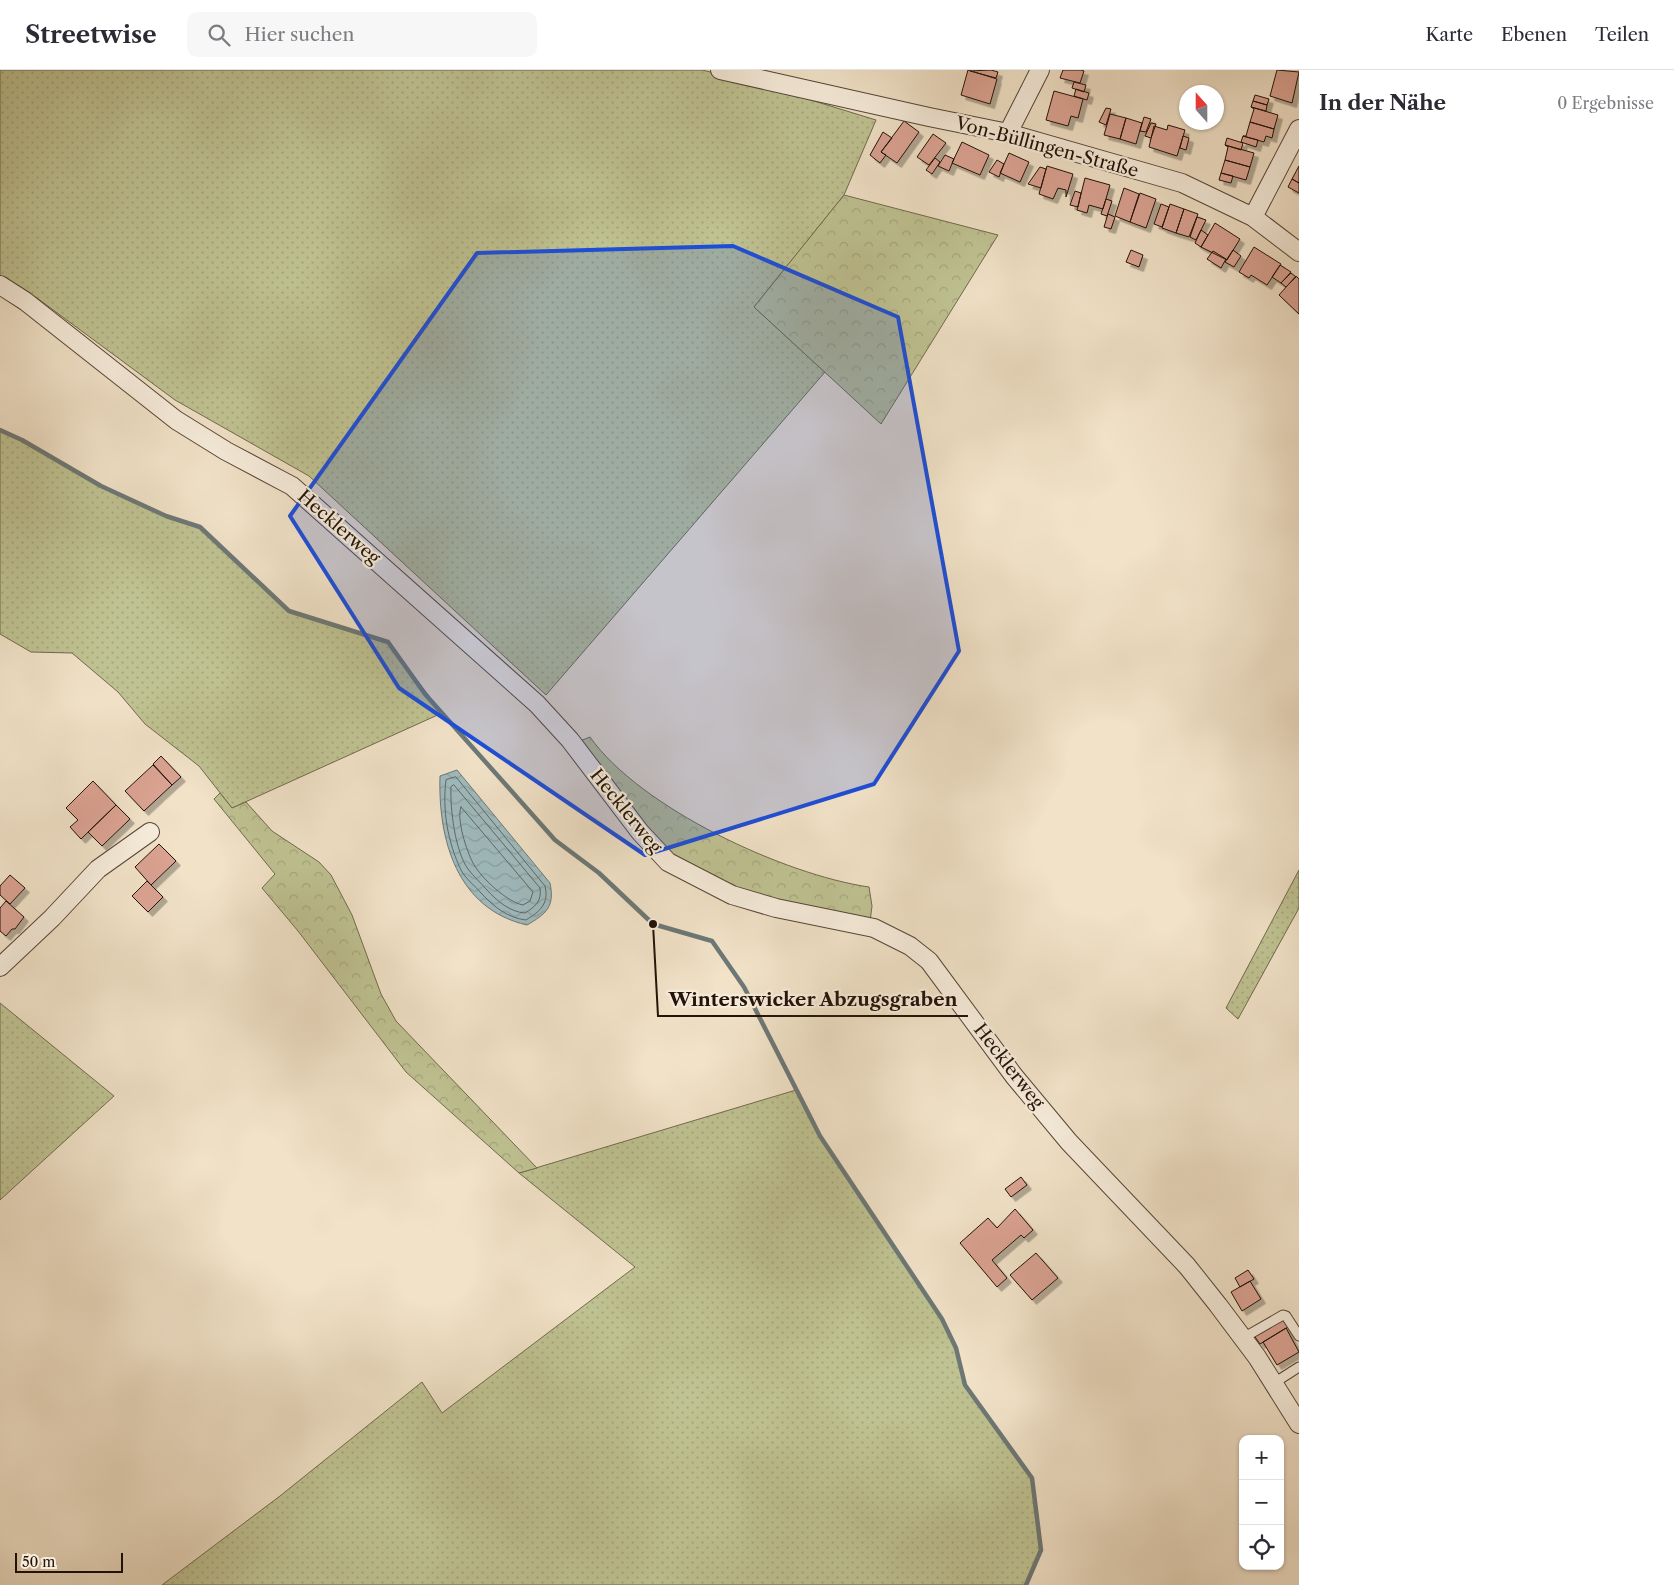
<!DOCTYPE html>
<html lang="de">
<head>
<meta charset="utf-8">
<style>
	:root { --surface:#fff; --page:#f7f7f7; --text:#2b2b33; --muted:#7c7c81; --line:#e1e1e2 }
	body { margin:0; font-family:"Libre Caslon Text",serif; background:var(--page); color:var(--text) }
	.controls { position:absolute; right:15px; bottom:15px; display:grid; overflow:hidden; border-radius:10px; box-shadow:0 1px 4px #0004 }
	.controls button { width:45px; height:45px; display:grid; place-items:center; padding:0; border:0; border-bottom:1px solid var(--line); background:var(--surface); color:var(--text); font:25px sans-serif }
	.compass { position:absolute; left:1179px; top:15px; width:45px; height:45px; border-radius:50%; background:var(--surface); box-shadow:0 1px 4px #0004; rotate:339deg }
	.scale { position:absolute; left:15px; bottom:12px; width:108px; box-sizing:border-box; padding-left:5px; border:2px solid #231208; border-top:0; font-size:14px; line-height:18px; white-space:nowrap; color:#231208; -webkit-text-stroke:4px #f6ecdb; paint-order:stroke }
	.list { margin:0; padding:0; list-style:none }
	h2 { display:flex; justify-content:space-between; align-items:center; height:65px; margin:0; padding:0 20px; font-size:21px }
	h2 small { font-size:16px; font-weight:400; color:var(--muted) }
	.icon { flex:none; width:28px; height:28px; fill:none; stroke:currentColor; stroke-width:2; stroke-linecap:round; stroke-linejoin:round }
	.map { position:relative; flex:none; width:1299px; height:1515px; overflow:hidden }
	header { display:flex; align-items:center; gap:30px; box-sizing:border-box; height:70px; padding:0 25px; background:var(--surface); border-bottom:1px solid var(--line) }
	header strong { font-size:24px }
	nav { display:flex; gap:28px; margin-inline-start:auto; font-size:18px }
	.search { width:350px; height:45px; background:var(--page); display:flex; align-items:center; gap:12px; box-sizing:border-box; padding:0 18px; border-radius:10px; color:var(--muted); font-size:19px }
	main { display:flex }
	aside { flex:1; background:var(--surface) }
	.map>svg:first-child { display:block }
	.grass { fill:url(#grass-dots); stroke:#716a4d }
	.forest { fill:url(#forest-crowns); stroke:#716a4d }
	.water { fill:url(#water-waves); stroke:#6d7876 }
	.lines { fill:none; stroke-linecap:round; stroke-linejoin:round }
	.shore { stroke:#616764; stroke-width:1 }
	.stream { stroke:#6d7876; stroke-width:4.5 }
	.building { fill:#dba393; stroke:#231208; filter:url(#shadow) }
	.service-casing { stroke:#564638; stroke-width:11 }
	.minor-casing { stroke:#564638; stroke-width:20 }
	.service { stroke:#f6ecdb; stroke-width:9 }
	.minor { stroke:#f6ecdb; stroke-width:18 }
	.marked { fill:#1d4ed8; fill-opacity:0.2; stroke:#1d4ed8; stroke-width:4; stroke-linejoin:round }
	.labels { text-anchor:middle; stroke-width:4.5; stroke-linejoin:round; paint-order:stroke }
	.street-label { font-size:18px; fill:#231208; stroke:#f6ecdb }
	.leader { fill:none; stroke:#231208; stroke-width:2 }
	.callout-dot { fill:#231208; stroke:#f6ecdb; stroke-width:2 }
	.callout-label { font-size:19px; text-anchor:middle; font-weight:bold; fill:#231208; stroke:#f6ecdb; stroke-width:4.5; stroke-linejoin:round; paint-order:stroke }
</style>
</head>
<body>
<header>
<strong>Streetwise</strong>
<div class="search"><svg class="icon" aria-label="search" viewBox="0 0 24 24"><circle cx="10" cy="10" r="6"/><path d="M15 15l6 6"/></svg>Hier suchen</div>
<nav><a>Karte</a><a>Ebenen</a><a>Teilen</a></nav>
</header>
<main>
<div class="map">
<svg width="1299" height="1515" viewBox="0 0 1299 1515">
	<defs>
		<pattern id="grass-dots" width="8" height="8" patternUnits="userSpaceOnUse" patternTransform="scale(1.25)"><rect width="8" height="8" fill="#bfc292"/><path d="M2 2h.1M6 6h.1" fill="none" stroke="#a4a67c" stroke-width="1.8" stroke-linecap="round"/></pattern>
		<pattern id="forest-crowns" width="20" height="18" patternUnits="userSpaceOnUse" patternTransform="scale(1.25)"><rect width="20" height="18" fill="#bfc292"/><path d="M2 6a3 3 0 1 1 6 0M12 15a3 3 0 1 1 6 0" fill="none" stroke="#a4a67c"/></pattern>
		<pattern id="water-waves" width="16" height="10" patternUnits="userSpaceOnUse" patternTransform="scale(1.25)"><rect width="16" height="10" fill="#9fbcc0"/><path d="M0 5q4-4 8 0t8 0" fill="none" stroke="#89a1a4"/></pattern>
		<filter id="shadow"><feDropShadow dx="4.5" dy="4.5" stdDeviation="0" flood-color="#0004"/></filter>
	</defs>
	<rect width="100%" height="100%" fill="#f1e2c8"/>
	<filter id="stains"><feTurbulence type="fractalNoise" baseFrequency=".004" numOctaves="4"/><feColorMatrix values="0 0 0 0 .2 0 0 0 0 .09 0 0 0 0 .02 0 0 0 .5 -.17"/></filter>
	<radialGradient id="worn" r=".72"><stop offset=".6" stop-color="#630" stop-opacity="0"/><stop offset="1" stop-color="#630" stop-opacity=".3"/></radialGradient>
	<!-- grass -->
	<path class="grass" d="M0,0H702L752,12L876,50L844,125L754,237L825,302L546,625L309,406L175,330L37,228L0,208Z
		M0,360L22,370L101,416L166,446L200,457L289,541L388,572L442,643L232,738L199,696L145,654L118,622L72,583L31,582L0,564Z
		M1299,800V838L1238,949L1226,938Z
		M0,933L114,1026L0,1130Z
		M796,1020L820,1066L942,1249L956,1278L965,1315L1032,1408L1041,1480L1026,1515H162L280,1426L422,1312L442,1343L635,1197L519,1103Z"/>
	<!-- forest -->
	<path class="forest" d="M844,125L998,165L881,354L754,237Z
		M590,667C640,738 785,805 869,817L872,836L870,852L746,825L660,778L580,671Z
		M220,723L232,738L246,732L272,761L319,792L331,805L352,845L381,924L396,951L537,1098L519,1103L406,1002L298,861L262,818L275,804L214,729Z"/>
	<!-- water -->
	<path class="water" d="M457,700L550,813C555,837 546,844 527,855C457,839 438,770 440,706Z"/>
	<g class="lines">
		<!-- shore -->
		<path class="shore" d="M456,707L545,816C549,833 541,841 526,850C508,848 494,837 481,823C475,816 465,808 461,800C448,773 442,740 446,710Z
			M454,715L540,818C542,831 535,837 525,843C510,842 497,831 487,820C481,813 474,807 468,799C455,781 450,739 451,717Z
			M461,737L533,822L530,831L523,835C507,832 481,808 473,793C467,782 456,749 461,737Z"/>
		<!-- stream -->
		<path class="stream" d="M0,360L22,370L101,416L166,446L200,457L289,541L388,572L425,624L555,770L599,803L653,854L712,871L744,917L820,1066L942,1249L956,1278L965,1315L1032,1408L1041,1480L1026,1515"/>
	</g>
	<!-- building -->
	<path class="building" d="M968,0L997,9L990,34L961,25Z
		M991,0L998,2L996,8L970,1Z
		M1081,0L1084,1L1080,13L1060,8L1063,0Z
		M1277,0L1299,2L1292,33L1270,26Z
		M1074,12L1086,15L1084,22L1072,18Z
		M1076,19L1089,23L1087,30L1074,26Z
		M1054,21L1083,29L1078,48L1071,46L1068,56L1046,50Z
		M1255,25L1269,29L1267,35L1253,31Z
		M1253,31L1267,35L1266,41L1251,37Z
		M1251,37L1278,45L1274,59L1250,52L1254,39Z
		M1106,38L1111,39L1106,55L1099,52Z
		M1110,44L1126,48L1120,69L1104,65Z
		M1144,47L1151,49L1146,62L1140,61Z
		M1126,48L1142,53L1136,74L1120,69Z
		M904,51L919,62L897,93L881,82Z
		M1250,52L1274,59L1272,68L1266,66L1264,72L1243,66H1246Z
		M1151,53L1156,54L1151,68L1145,66Z
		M1168,55L1185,60L1177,86L1149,77L1154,56L1167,60Z
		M883,62L892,68L881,82L886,85L880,93L870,85Z
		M933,64L946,73L929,95L917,87Z
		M1183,66L1189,68L1186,80L1180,78Z
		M1243,66L1258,70L1256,77L1241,72Z
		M1227,68L1243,73L1241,80L1225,75Z
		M962,72L989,85L980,105L952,93Z
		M1225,75L1254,83L1250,97L1225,90L1228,77Z
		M1009,83L1029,92L1020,112L1000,103Z
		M945,85L954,89L949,101L938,96Z
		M935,88L940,92L932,104L926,100Z
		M997,90L1004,94L999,107L989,102Z
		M1225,90L1250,97L1246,110L1221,103Z
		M1047,96L1073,104L1066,127V120L1058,118L1053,129L1039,124Z
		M1299,96V113L1292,109Z
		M1040,97L1046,99L1041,118L1028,114Z
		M1221,103L1233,106L1231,113L1219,110Z
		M1085,108L1110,115L1103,139L1089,135L1087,143L1077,140Z
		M1292,109L1299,113V123L1288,117Z
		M1124,118L1139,124L1130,152L1115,146Z
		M1075,121L1081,123L1078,137L1070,135Z
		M1140,123L1156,129L1146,158L1130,152Z
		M1106,129L1112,131L1107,146L1101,144Z
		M1161,134L1169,137L1162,157L1154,154Z
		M1170,134L1184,139L1176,163L1162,158Z
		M1184,139L1198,144L1189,167L1176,163Z
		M1108,144L1115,147L1111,159L1104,157Z
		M1197,147L1206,150L1196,170L1190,167Z
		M1215,153L1240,169L1227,190L1201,177Z
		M1201,160L1208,165L1201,177L1195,173Z
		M1254,177L1281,194L1267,215L1251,205L1249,208L1239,202Z
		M1131,180L1143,185L1139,197L1126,192Z
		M1233,180L1241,186L1234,197L1225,192Z
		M1213,181L1226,189L1221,198L1207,189Z
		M1280,195L1291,202L1281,213L1272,207Z
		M1291,203L1296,207L1286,217L1281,213Z
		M1296,206L1299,209V244L1279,225Z
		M161,686L181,707L172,715L153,694Z
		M153,695L172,715L144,741L125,721Z
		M93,711L116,735L81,769L70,757L78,750L66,738Z
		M116,735L130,749L102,776L88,762Z
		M159,774L176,791L151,815L135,797Z
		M10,805L25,818L10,834L0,825V816Z
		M147,811L163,827L148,842L132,826Z
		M6,831L24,847L15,859H12L6,866L0,861V838Z
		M1021,1107L1027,1115L1011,1127L1005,1119Z
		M1015,1139L1033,1160L1024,1168L1021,1165L992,1190L1007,1208L997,1217L960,1173L988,1148L997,1158Z
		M1036,1183L1058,1208L1032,1230L1010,1205Z
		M1248,1200L1254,1209L1240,1217L1235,1208Z
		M1250,1211L1261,1229L1242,1241L1231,1222Z
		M1282,1247L1288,1257L1260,1274L1253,1264Z
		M1286,1258L1299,1282L1277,1295L1263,1272Z"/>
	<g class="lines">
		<defs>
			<path id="service" d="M1243,1268L1283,1245L1286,1246L1299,1266
				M1274,1313L1299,1297"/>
			<path id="minor" d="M720,0L929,47L1008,63L1182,113L1253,147L1299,182
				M1008,63L1040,0
				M1253,147L1299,59
				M0,215L25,231L176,350L226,381L292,416L537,634L570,670L640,762L668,792L732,825L776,838L874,858L910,876L929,891L1014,1006L1069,1072L1187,1196L1218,1235L1257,1287L1299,1354
				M0,897L52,848L98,799L150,762"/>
		</defs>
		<!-- service casing -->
		<use href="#service" class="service-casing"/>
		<!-- minor casing -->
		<use href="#minor" class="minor-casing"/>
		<!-- service -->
		<use href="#service" class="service"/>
		<!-- minor -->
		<use href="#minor" class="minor"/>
	</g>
	<!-- marked area -->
	<path class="marked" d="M733,176L898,247L959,581L874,714L645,785L399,618L290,446L477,183Z"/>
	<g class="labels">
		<!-- street labels -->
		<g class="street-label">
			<text transform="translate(1047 77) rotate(15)" y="6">Von-Büllingen-Straße</text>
			<text transform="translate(339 457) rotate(41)" y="6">Hecklerweg</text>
			<text transform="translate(626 741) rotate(51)" y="6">Hecklerweg</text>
			<text transform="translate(1009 996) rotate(52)" y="6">Hecklerweg</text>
		</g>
	</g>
	<!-- callouts -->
	<path class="leader" d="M653 854L658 946H968"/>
	<circle class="callout-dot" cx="653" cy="854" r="5"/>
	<g class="callout-label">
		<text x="813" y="936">Winterswicker Abzugsgraben</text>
	</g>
	<rect width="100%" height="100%" filter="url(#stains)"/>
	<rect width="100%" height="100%" fill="url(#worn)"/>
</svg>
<div class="controls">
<button>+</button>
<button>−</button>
<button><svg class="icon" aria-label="locate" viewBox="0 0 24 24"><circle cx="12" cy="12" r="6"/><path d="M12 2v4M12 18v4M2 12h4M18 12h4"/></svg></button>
</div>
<svg class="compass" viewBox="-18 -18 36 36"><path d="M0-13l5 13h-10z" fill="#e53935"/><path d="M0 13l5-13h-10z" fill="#7c7c81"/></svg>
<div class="scale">50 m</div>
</div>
<aside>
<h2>In der Nähe<small>0 Ergebnisse</small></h2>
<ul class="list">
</ul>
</aside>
</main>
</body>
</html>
